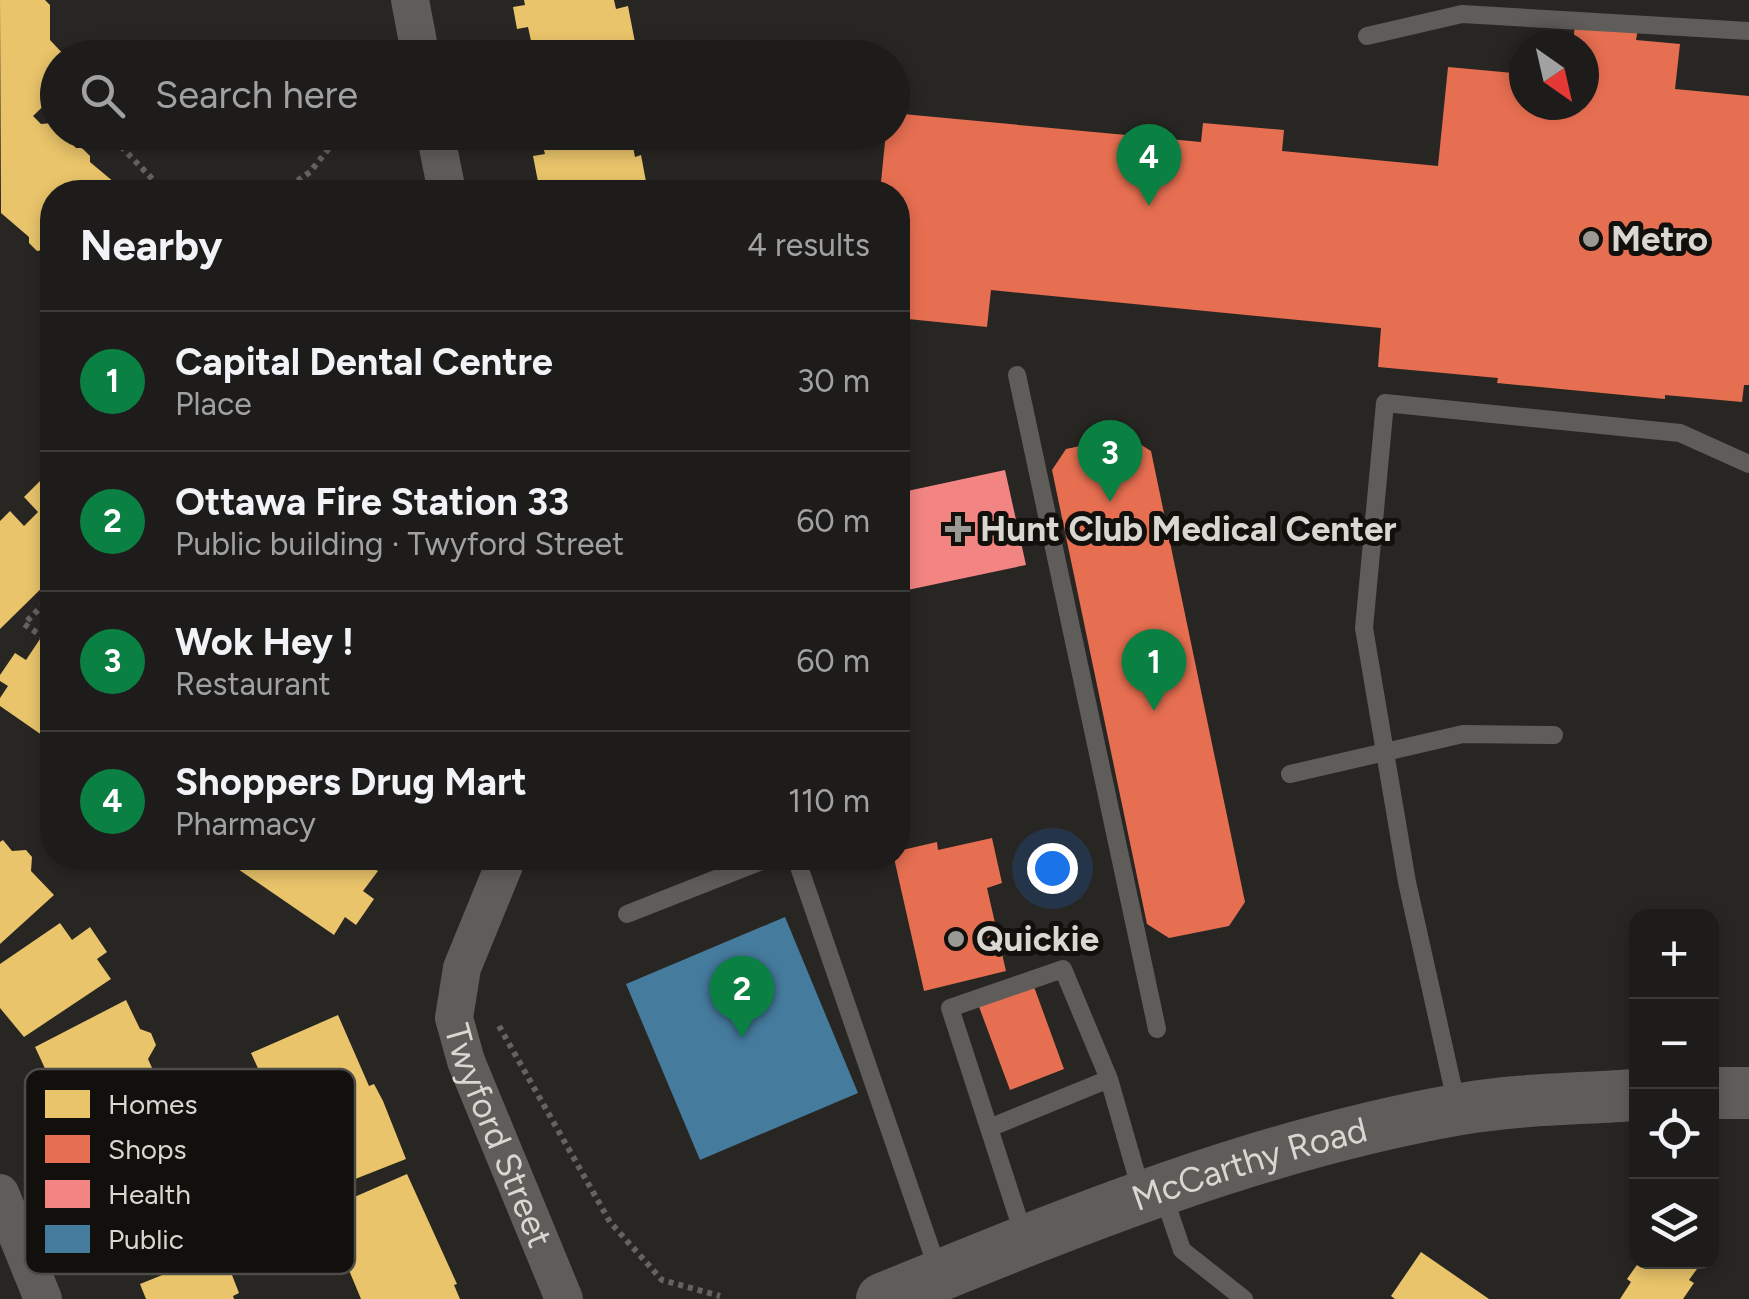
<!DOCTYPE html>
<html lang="en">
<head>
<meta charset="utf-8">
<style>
	:root { --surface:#1e1c1a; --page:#2b2927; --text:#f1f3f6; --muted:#a1a1a2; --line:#3c3a39; --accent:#0b8043 }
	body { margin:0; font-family:Figtree,sans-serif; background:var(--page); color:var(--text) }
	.controls { position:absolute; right:30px; bottom:30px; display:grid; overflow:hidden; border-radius:20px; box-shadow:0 5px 15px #0003 }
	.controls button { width:90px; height:90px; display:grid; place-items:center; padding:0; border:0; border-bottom:2px solid var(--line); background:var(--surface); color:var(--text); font:50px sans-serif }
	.compass { position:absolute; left:1509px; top:30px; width:90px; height:90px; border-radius:50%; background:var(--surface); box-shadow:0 5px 15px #0003; rotate:146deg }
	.you { position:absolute; left:1052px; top:868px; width:35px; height:35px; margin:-25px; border:8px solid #fff; border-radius:50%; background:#1a73e8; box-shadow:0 0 0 15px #1a73e833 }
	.badge { display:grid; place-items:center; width:65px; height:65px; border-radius:50%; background:var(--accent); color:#fff; font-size:32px; font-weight:700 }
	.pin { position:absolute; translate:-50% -82px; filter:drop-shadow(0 2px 5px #0008) }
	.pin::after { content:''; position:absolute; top:52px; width:35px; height:30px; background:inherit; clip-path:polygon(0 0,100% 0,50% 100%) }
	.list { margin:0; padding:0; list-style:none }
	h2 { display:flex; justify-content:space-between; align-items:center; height:130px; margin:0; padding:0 40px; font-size:42px }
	h2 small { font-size:32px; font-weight:400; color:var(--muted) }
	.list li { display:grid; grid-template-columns:65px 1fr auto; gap:30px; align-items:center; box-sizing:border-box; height:140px; padding:0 40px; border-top:2px solid var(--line) }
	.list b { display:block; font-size:38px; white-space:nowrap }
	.list p { margin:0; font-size:32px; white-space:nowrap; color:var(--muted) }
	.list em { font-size:32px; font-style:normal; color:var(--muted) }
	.icon { flex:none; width:55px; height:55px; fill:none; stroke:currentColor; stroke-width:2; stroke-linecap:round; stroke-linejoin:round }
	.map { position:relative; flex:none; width:1749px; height:1299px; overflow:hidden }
	.search { position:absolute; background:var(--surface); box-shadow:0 5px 15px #0003; left:40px; top:40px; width:870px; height:110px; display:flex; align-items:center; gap:25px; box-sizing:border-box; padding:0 35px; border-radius:55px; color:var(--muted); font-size:38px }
	.panel { position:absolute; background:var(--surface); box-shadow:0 5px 15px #0003; left:40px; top:180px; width:870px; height:690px; border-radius:40px }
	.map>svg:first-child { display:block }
	.homes { fill:#e9c46a }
	.shops { fill:#e76f51 }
	.health { fill:#f28482 }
	.public { fill:#457b9d }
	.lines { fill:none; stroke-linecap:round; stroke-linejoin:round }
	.path { stroke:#646360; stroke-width:6; stroke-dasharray:5 5; stroke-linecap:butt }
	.lane { stroke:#5f5d5a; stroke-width:18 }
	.street { stroke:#5f5d5a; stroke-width:38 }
	.secondary { stroke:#5f5d5a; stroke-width:52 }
	.poi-dot { fill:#9b9994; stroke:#12100d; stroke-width:4 }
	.labels { text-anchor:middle; stroke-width:10; stroke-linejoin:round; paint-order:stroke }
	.poi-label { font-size:35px; font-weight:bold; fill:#d9d7d1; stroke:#12100d; text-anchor:start }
	.street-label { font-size:35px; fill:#d9d7d1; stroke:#12100d }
	.key { fill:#12100d; stroke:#4e4c48; stroke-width:2.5 }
	.key-label { font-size:28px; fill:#d9d7d1 }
</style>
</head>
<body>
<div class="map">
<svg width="1749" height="1299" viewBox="0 0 1749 1299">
	<rect width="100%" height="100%" fill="#282622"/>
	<!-- homes -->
	<path class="homes" d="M0,0H45L50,5V40L67,58H58V92L33,116L41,124L52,123L76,148H82L90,156V162L121,188L120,192H52V260L43,250L37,251L29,243V237L1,213Z
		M524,0H614L616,9L628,6L638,58H548L546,47L533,50L528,27L517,29L513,7L525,5Z
		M539,132H630L635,157L641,155L648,192H540L533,156L545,154Z
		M52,469V542L47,548L52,554V578L0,629V521L10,511L24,526L38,512L24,497Z
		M40,639L52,647V742L0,706V698L8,686L0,681V675L15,653L26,660Z
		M3,840L12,851L26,850L32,857L31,871L54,895L0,944V842Z
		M222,858H359L378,871L363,891L374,899L356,925L345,917L334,935Z
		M60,923L72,940L90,927L107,952L97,959L111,979L24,1037L0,1008V964Z
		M126,1000L140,1029L151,1033L156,1045L148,1059L153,1070L63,1114L53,1094L47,1097L40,1081L49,1077L35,1047Z
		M338,1015L369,1086L374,1084L383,1101L406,1159L317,1194L308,1172L312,1170L300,1141L296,1143L287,1122L281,1124L272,1104L279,1102L266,1073L261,1075L251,1053Z
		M407,1174L457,1284L454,1285L460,1299H361L346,1263L354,1260L348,1247L343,1250L336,1232L330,1234L320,1212Z
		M222,1251L226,1252L235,1274L232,1275L239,1293L233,1296L234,1299H146L140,1284Z
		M1421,1252L1489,1299H1395L1391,1296Z
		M1639,1262H1702L1689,1280L1694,1283L1683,1299H1620L1631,1282L1627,1279Z"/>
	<!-- shops -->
	<path class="shops" d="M1575,23L1638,29L1636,40L1680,44L1675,89L1749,96V385H1744L1742,402L1665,395V399L1497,383L1498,378L1378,367L1381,328L991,290L987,327L898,318V192H880L886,132H892V113L1201,142L1203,123L1284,130L1282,151L1438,166L1448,67L1524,74V105H1584V45H1573Z
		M1127,436L1151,451L1245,902L1229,926L1169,938L1147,924L1052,470L1066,449Z
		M992,838L1002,883L987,888L1006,971L924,991L894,858H898V851L937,842L938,850Z
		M1033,984L1064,1069L1010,1090L978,1004Z"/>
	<!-- health -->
	<path class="health" d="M1005,470L1026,565L898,592V493Z"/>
	<!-- public -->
	<path class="public" d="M785,917L858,1093L700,1160L626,984Z"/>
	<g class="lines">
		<!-- path -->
		<path class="path" d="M107,132L165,192
			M281,192L310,172L342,132
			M52,596L24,624L52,643
			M380,858L387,862L393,858
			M499,1026L610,1222L662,1280L720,1296"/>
		<!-- lane -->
		<path class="lane" d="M1367,36L1462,14L1749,31
			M1017,375L1157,1029
			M1290,774L1463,734L1554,735
			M796,858L938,1270
			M627,914L769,858
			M1457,1106L1407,882L1364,628L1385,403L1680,433L1749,464
			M989,1128L1109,1079
			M1163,1194L1182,1250L1244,1299
			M1024,1236L950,1008L1063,969L1109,1079L1142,1194"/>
		<!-- street -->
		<g class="street">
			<path d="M410,0L421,58"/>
			<path d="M435,132L447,192"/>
			<path id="s1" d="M507,858L462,968L454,1018L466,1061L564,1299"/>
			<path d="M0,1193L43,1299"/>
		</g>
		<!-- secondary -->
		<g class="secondary">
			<path d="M1712,1093H1749"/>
			<path id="s2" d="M882,1299C1070,1222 1260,1144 1461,1109C1518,1099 1579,1099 1636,1095"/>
		</g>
	</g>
	<!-- markers -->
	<g class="poi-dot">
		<circle cx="1591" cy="239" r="10"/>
		<path d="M953 514h10v10h10v10h-10v10h-10v-10h-10v-10h10z"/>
		<circle cx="956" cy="939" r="10"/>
	</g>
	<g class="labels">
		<!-- poi labels -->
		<g class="poi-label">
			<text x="1611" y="251">Metro</text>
			<text x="980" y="541">Hunt Club Medical Center</text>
			<text x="976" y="951">Quickie</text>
		</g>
		<!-- street labels -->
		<g class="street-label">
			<text dy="12" stroke="none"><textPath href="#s1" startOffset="295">Twyford Street</textPath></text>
			<text dy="12" stroke="none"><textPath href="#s2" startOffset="392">McCarthy Road</textPath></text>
		</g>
	</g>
	<!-- legend -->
	<rect x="25" y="1069" width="330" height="205" rx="15" class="key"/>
	<rect x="45" y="1090" width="45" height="28" fill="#e9c46a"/>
	<rect x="45" y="1135" width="45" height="28" fill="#e76f51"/>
	<rect x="45" y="1180" width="45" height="28" fill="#f28482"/>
	<rect x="45" y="1225" width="45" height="28" fill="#457b9d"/>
	<g class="key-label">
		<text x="108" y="1114">Homes</text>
		<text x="108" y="1159">Shops</text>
		<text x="108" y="1204">Health</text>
		<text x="108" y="1249">Public</text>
	</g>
</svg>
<div class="controls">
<button>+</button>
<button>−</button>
<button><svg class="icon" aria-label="locate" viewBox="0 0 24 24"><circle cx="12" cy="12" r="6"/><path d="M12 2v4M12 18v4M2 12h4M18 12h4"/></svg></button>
<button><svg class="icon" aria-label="layers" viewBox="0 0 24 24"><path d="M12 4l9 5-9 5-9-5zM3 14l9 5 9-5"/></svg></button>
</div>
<svg class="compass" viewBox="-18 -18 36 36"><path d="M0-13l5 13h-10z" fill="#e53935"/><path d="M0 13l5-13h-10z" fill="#a1a1a2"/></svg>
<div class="you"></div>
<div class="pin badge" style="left:1154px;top:711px">1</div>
<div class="pin badge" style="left:742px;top:1038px">2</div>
<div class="pin badge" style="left:1110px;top:502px">3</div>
<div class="pin badge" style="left:1149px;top:206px">4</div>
<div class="search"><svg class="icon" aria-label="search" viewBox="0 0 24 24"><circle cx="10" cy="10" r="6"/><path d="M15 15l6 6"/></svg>Search here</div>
<section class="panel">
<h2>Nearby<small>4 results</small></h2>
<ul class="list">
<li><span class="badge">1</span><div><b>Capital Dental Centre</b><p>Place</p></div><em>30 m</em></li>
<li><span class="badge">2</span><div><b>Ottawa Fire Station 33</b><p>Public building · Twyford Street</p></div><em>60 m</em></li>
<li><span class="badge">3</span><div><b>Wok Hey !</b><p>Restaurant</p></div><em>60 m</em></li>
<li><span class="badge">4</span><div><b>Shoppers Drug Mart</b><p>Pharmacy</p></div><em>110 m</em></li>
</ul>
</section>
</div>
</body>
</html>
